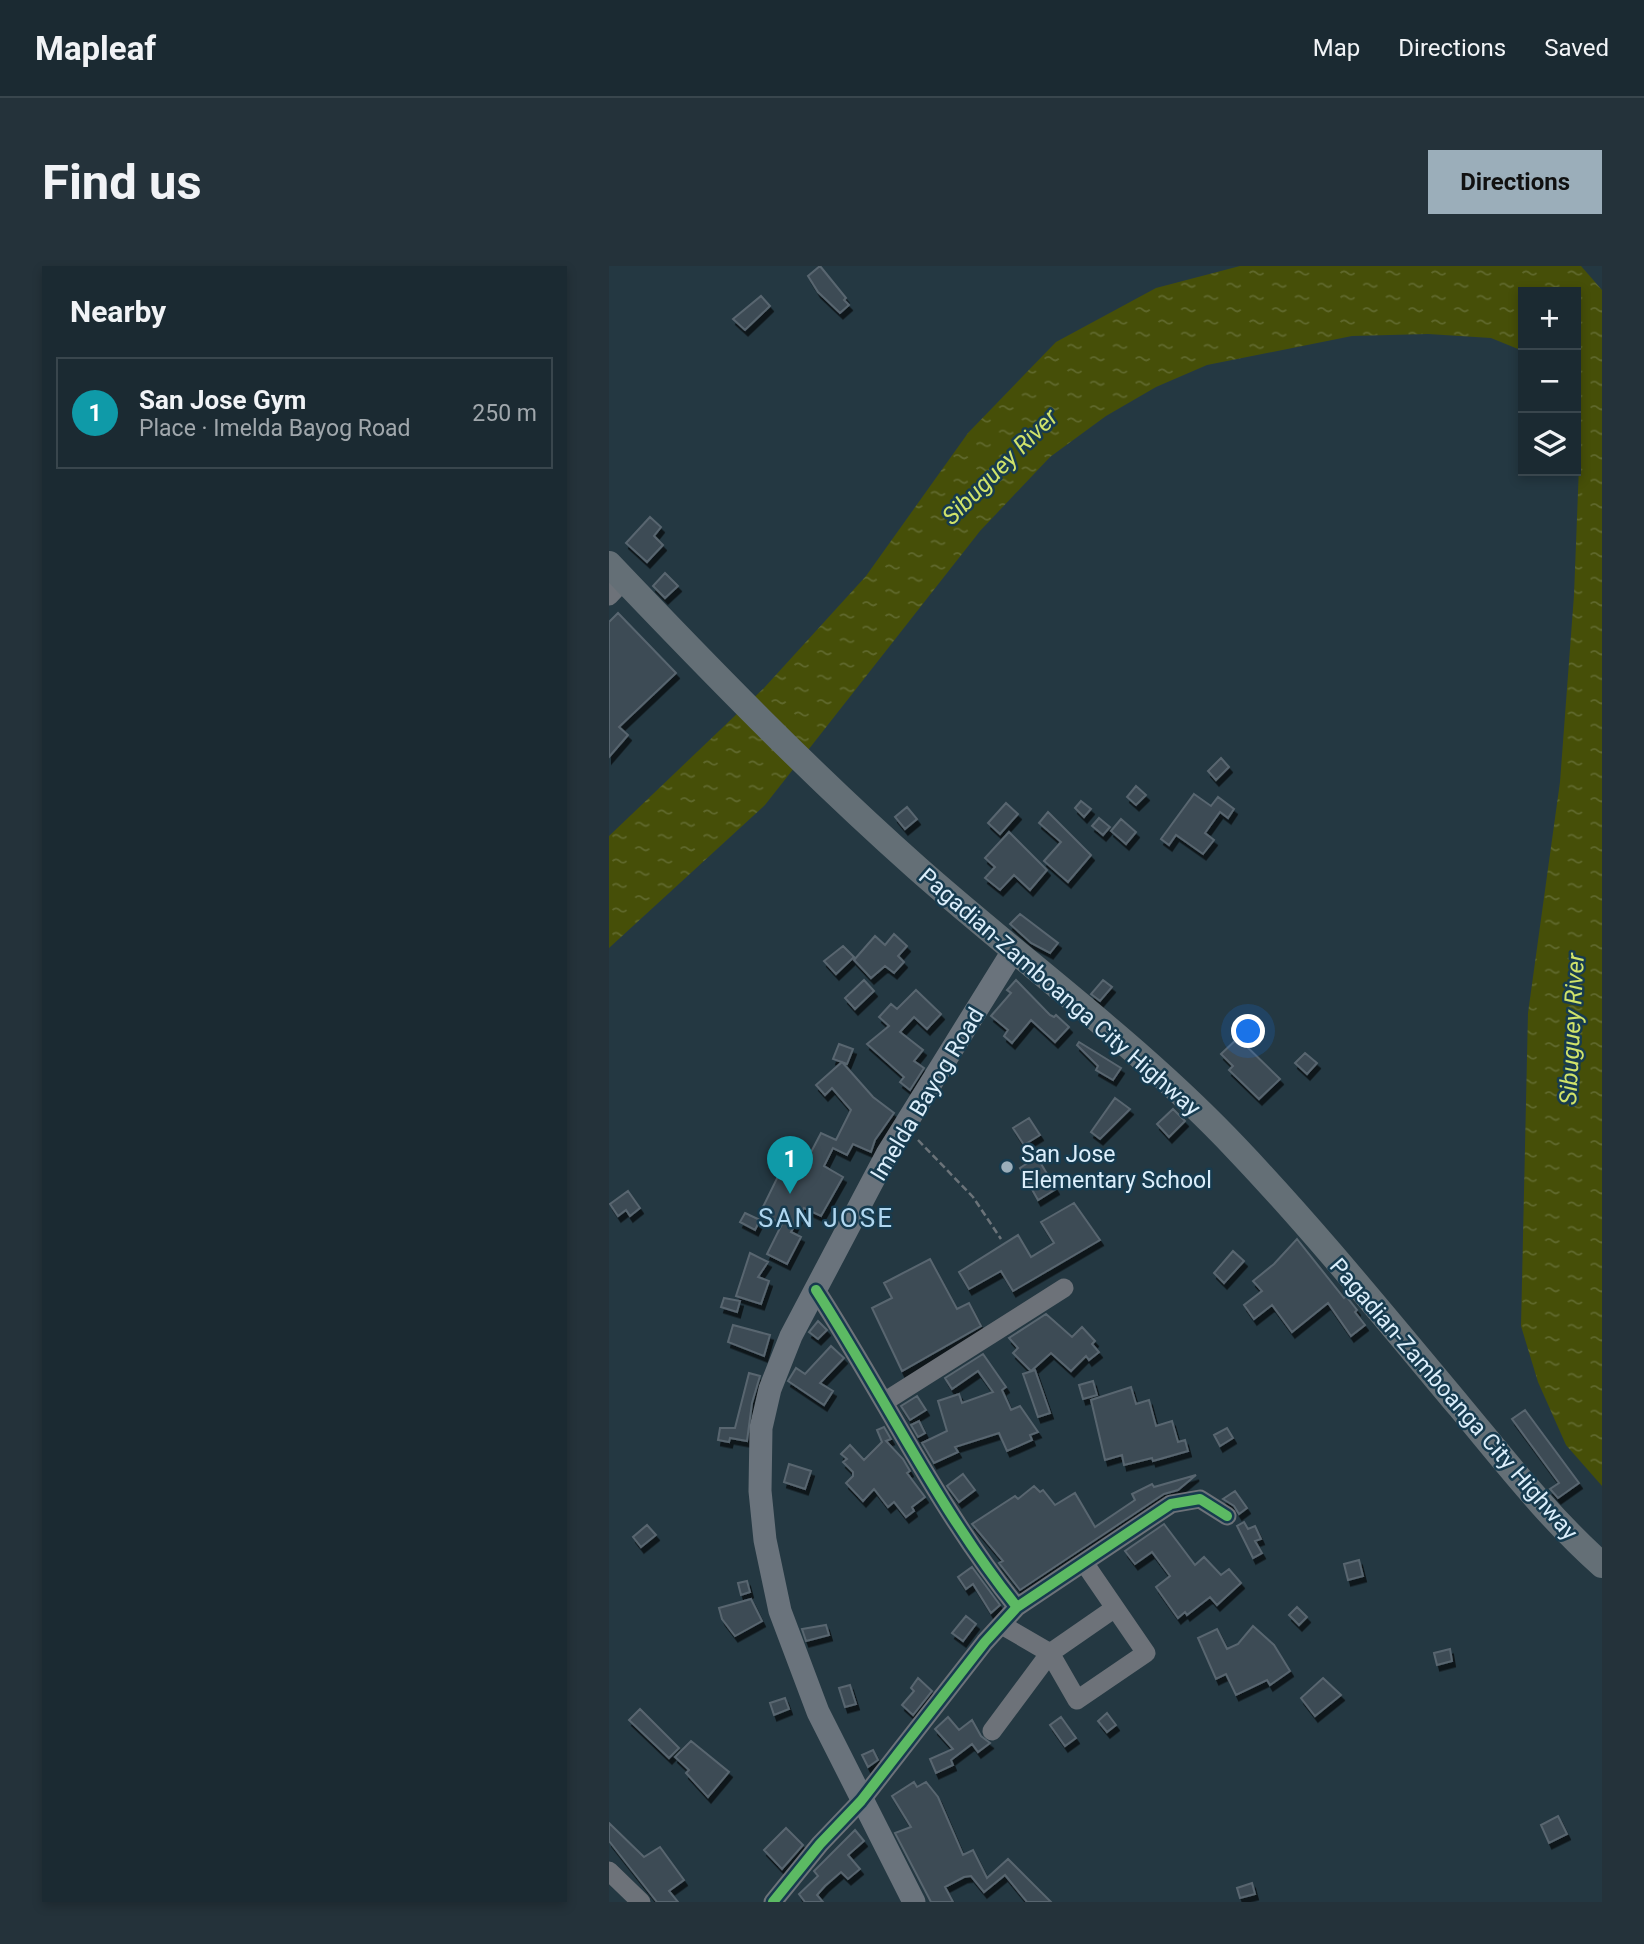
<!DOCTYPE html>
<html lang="en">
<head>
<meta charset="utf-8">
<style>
	:root { --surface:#1b2a32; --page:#24323a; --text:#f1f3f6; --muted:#a0a7ac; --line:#39464d; --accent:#9baeba }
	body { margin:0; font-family:Roboto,sans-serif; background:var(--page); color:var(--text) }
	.controls { position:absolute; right:21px; top:21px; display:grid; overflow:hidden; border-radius:0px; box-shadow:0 4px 10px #0003 }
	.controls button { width:63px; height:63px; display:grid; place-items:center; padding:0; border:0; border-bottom:2px solid var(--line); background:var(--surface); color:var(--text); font:35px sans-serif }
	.you { position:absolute; left:640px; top:766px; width:24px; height:24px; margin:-18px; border:5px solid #fff; border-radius:50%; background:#1a73e8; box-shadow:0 0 0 10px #1a73e833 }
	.badge { display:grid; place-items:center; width:46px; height:46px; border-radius:50%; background:var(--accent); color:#fff; font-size:23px; font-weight:700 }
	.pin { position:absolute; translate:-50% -58px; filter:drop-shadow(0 2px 4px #0008) }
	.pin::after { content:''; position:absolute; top:37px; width:24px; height:21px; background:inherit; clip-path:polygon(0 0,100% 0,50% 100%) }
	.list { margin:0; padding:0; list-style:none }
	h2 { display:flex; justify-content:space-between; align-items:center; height:91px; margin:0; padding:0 28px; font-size:30px }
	h2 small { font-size:23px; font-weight:400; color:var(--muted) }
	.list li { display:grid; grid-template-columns:46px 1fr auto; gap:21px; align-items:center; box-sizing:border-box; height:112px; margin:0 14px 14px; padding:0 14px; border:2px solid var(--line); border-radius:0px }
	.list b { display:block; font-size:26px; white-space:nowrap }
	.list p { margin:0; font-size:23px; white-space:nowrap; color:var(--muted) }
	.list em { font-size:23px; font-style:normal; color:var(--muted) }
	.icon { flex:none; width:38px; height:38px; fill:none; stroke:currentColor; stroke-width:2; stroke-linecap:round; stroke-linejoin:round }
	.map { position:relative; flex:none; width:993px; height:1636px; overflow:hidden; border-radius:0px }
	header { display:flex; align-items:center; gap:42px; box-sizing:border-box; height:98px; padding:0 35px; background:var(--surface); border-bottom:2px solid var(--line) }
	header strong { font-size:33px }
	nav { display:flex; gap:38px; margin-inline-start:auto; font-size:24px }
	.intro { display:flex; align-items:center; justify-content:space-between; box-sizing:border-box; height:168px; padding:0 42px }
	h1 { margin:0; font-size:49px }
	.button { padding:18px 32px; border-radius:0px; background:var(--accent); color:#111; font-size:24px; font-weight:700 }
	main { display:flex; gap:42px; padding:0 42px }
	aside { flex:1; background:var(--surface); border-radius:0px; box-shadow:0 4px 10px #0003 }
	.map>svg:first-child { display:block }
	.water { fill:url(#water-ripples) }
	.building { fill:#3e4b55; stroke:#596670; stroke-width:2; filter:url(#shadow) }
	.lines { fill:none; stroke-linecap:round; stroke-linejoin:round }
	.path { stroke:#6b7379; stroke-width:2.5; stroke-dasharray:7 3.5; stroke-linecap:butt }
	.minor { stroke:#6d7279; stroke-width:19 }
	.major { stroke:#6a737c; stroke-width:23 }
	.highway { stroke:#646f76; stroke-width:26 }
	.cycleway-casing { stroke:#173b4f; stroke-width:15 }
	.cycleway { stroke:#5cba63; stroke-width:10 }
	.poi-dot { fill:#9baeba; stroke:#173b4f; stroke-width:2.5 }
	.labels { text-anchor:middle; stroke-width:5; stroke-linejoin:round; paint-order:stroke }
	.street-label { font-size:23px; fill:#dbeefb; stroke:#173b4f }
	.poi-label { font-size:23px; fill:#dbeefb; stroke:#173b4f; text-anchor:start }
	.water-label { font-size:24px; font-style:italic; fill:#d0e36a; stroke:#173b4f }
	.quarter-label { font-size:26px; letter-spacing:2px; fill:#b0d7f0; stroke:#173b4f }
</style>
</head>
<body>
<header>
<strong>Mapleaf</strong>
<nav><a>Map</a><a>Directions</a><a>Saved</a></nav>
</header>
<div class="intro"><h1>Find us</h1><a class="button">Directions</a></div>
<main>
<aside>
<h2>Nearby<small></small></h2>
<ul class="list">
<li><span class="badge" style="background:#0f9aa8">1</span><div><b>San Jose Gym</b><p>Place · Imelda Bayog Road</p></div><em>250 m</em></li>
</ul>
</aside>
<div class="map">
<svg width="993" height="1636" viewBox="0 0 993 1636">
	<defs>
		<pattern id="water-ripples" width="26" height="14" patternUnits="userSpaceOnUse" patternTransform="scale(1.75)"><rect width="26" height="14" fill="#464f08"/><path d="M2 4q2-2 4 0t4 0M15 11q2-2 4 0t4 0" fill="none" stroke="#60692d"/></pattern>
		<filter id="shadow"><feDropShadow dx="3" dy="5.5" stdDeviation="0" flood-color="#0009"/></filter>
	</defs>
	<rect width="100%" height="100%" fill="#243842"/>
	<!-- water -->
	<path class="water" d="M631,0H972L993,24V1220L957,1179L929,1116L912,1060L919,747L951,516L965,329L971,175L967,152V26H914V85L882,72L819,68L743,70L598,99L547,121L497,150L441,191L371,265L156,539L0,682V570L155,422L257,310L359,167L447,76L547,22Z"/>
	<!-- building -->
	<path class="building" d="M211,0L237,32L235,34L240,39L231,47L209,26L199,10Z
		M152,30L161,40L136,64L124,53Z
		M41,251L52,261L45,270L54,279L38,296L17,277Z
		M56,307L69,320L56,332L44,320Z
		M9,347L67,407L10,461L19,469L0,491V356Z
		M612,492L620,501L607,514L599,505Z
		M527,520L537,529L527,539L518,531Z
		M585,528L602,540L609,531L625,543L619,552L611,546L596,567L605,574L594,588L567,569L560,579L552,573Z
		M472,535L482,543L475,551L466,542Z
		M397,537L409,548L391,568L379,557Z
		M298,541L308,553L296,563L286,551Z
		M439,546L482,589L459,616L435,595L452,576L430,557Z
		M490,552L501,561L494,569L483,560Z
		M512,553L527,566L517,578L502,565Z
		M400,566L438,604L421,624L405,609L391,624L376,612L386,601L376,592Z
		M411,648L449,677L441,687L422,677L401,658Z
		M285,668L298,680L289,690L295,696L285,707L276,700L262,712L245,694L266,670L276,679Z
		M234,680L245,691L227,708L215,695Z
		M255,714L265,725L246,743L236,732Z
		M407,714L441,749L445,751L447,749L460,761L446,776L422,754L403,777L395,770L399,764L382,750L402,727L398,724Z
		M494,714L503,721L491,735L482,728Z
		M307,724L332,748L318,763L305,751L291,766L314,784L305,795L315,802L301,824L291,816L295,811L258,778L280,760L270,751L282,738L288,743Z
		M629,772L671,813L650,833L620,804L624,800L612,788Z
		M470,776L512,802L504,814L487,804L489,800L468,779Z
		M230,778L244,783L238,798L224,793Z
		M696,787L708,797L698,808L686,797Z
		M233,796L264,831L285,847L266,874L262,886L244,878L238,889L224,882L215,900L234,911L212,950L195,942L182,966L192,971L178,998L158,988L173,958L151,947L178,892L188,897L193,886L200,890L212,867L227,874L242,844L223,822L216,829L207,819Z
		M506,832L521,843L491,873L482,866Z
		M564,843L576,855L560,871L548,858Z
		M420,852L431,869L415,879L404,862Z
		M428,891L447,923L429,934L411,902Z
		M19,925L31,942L21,950L17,944L9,950L1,938Z
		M465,937L491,974L404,1025L392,1005L360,1023L350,1006L409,969L422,991L445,977L432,956Z
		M136,947L151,954L146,964L131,956Z
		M688,973L735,1032L737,1030L748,1044L746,1046L756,1059L742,1070L719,1037L683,1066L663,1039L645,1053L635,1039L653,1025L644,1015L665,998Z
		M624,985L635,995L615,1017L605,1007Z
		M141,987L159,996L149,1011L160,1015L152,1038L127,1030Z
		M321,993L348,1043L360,1037L372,1060L293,1105L263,1042L283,1032L275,1017Z
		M115,1032L131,1035L128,1046L112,1041Z
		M437,1048L463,1071L473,1061L486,1075L483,1078L490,1086L480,1094L477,1090L462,1105L442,1087L422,1105L404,1087L409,1082L400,1072Z
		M209,1055L218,1064L209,1073L200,1066Z
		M124,1059L161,1069L155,1090L119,1076Z
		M222,1080L235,1092L211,1117L224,1125L215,1139L179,1115L187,1102L196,1108Z
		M374,1088L397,1121L393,1124L402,1144L411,1140L429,1166L421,1169L423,1174L398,1185L390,1167L346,1181L349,1186L325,1197L313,1177L338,1165L329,1135L350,1128L353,1137L384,1126L369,1105L343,1123L336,1112Z
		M426,1104L441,1147L429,1151L414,1108Z
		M140,1107L151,1110L143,1137L138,1175L121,1172L120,1176L109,1174L111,1162H126Z
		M484,1115L488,1129L474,1133L470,1119Z
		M522,1121L527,1138L540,1134L547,1160L563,1155L569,1176L576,1174L579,1185L544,1195L543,1192L515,1199L513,1189L496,1194L482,1134Z
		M308,1130L317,1144L301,1154L292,1140Z
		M916,1144L970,1217L949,1232L941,1223L950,1217L903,1153Z
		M310,1155L316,1167L309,1171L302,1159Z
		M275,1161L282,1173L277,1175L294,1193L301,1205L298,1207L316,1231L303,1241L305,1245L297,1251L285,1236L279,1241L265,1223L254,1235L237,1217L244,1210V1206L234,1196L238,1193L232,1188L241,1179L255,1194L273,1176L268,1164Z
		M618,1162L624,1172L611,1180L605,1169Z
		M180,1198L202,1205L196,1223L175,1216Z
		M354,1208L366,1224L350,1236L338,1220Z
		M587,1209L569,1224L555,1228L411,1324L390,1297L394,1295L363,1258L406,1230L409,1233L425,1220L431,1226L434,1224L446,1239L466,1227L486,1261L526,1234L523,1228L543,1218L545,1221Z
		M626,1225L638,1242L630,1248L625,1240L614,1233Z
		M635,1256L639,1263L646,1260L652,1273L646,1275L653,1287L644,1292L628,1260Z
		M555,1258L586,1299L595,1291L612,1309L620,1303L632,1317L608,1339L601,1331L578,1349L576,1346L569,1352L547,1321L561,1310L543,1286L526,1298L516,1285Z
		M38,1259L47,1269L32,1281L24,1271Z
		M750,1294L754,1310L739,1314L735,1298Z
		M363,1301L391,1339L382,1347L364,1318L357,1323L349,1311Z
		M138,1315L141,1326L132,1329L129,1317Z
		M142,1333L153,1355L126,1370L113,1353L110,1342Z
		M688,1341L698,1351L690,1359L680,1349Z
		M357,1350L367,1358L354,1375L343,1367Z
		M217,1359L220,1369L197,1375L193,1363Z
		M644,1360L665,1379L681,1405L661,1419L658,1414L627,1429L617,1408L607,1413L589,1372L608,1363L618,1383L629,1378Z
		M841,1383L843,1395L828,1399L825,1387Z
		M309,1412L323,1425L304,1449L293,1439L305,1425L302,1422Z
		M714,1412L732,1429L706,1450L692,1432Z
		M241,1419L247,1438L236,1441L230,1422Z
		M176,1432L180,1443L165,1449L161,1437Z
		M31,1443L70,1482L60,1492L20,1454Z
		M498,1447L507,1459L498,1466L489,1455Z
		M339,1451L350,1464L363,1454L372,1470L381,1477L369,1486L363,1478L342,1494L344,1499L327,1507L321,1493L344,1483L326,1463Z
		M452,1451L467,1472L456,1480L441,1459Z
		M82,1475L120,1506L99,1531L77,1507L80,1504L66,1491Z
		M264,1484L269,1494L259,1501L253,1489Z
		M305,1516L308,1521L317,1516L329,1531L354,1589L364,1584L378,1612L399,1593L442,1636H418L396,1609L375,1626L362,1610L355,1611L336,1621L344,1636H322L286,1567L302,1561L283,1530Z
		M949,1550L958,1568L940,1577L932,1559Z
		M0,1557L35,1591L51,1581L75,1614L60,1625L69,1636H48L0,1575Z
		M177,1562L194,1579L173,1603L155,1584Z
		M246,1564L255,1575L239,1589L251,1603L239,1613L232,1606L216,1620L208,1629L214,1636H196L190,1628L209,1610L205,1605Z
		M643,1617L646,1628L631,1632L628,1622Z"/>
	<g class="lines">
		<!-- path -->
		<path class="path" d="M309,874L364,931L392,973"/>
		<!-- minor -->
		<path class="minor" d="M0,330L15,314
			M207,1024C275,1129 329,1243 408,1341
			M275,1136L455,1022
			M393,1359L441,1387L468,1434L537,1387L476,1298
			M383,1465L441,1387L506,1342
			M0,1605L32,1636
			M164,1636L211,1578L252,1535L376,1376L408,1341L562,1238L591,1233L618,1250"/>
		<!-- major -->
		<path class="major" d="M305,1636L209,1446L171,1345L156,1274L151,1225L152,1162L161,1123L182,1070L278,888L404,685"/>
		<!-- highway -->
		<path class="highway" d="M0,298C100,403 200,506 308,602C414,696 531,780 628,883C706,965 778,1054 851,1141C896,1195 940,1252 993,1299"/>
		<defs>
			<path id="cycleway" d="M207,1024C275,1129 329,1243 408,1341
				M164,1636L211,1578L252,1535L376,1376L408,1341L562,1238L591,1233L618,1250"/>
		</defs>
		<!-- cycleway casing -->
		<use href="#cycleway" class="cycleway-casing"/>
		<!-- cycleway -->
		<use href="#cycleway" class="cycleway"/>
	</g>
	<!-- markers -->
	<circle class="poi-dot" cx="398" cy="901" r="7"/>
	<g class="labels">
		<!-- street labels -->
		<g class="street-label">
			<text transform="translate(451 726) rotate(41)" y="8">Pagadian-Zamboanga City Highway</text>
			<text transform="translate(318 828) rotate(-59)" y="8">Imelda Bayog Road</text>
			<text transform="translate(845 1133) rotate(49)" y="8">Pagadian-Zamboanga City Highway</text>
		</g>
		<!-- poi labels -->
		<g class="poi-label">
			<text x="412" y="896">San Jose<tspan x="412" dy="26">Elementary School</tspan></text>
		</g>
		<!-- water labels -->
		<g class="water-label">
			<text transform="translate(391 201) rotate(-45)" y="8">Sibuguey River</text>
			<text transform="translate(963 763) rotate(-87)" y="8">Sibuguey River</text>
		</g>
		<!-- quarter labels -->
		<g class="quarter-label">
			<text x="217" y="961">SAN JOSE</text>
		</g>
	</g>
</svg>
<div class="controls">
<button>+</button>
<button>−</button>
<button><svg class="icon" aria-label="layers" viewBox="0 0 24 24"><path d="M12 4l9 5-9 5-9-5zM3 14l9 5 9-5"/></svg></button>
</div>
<div class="you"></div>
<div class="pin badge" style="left:181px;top:928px;background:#0f9aa8">1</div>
</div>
</main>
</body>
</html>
